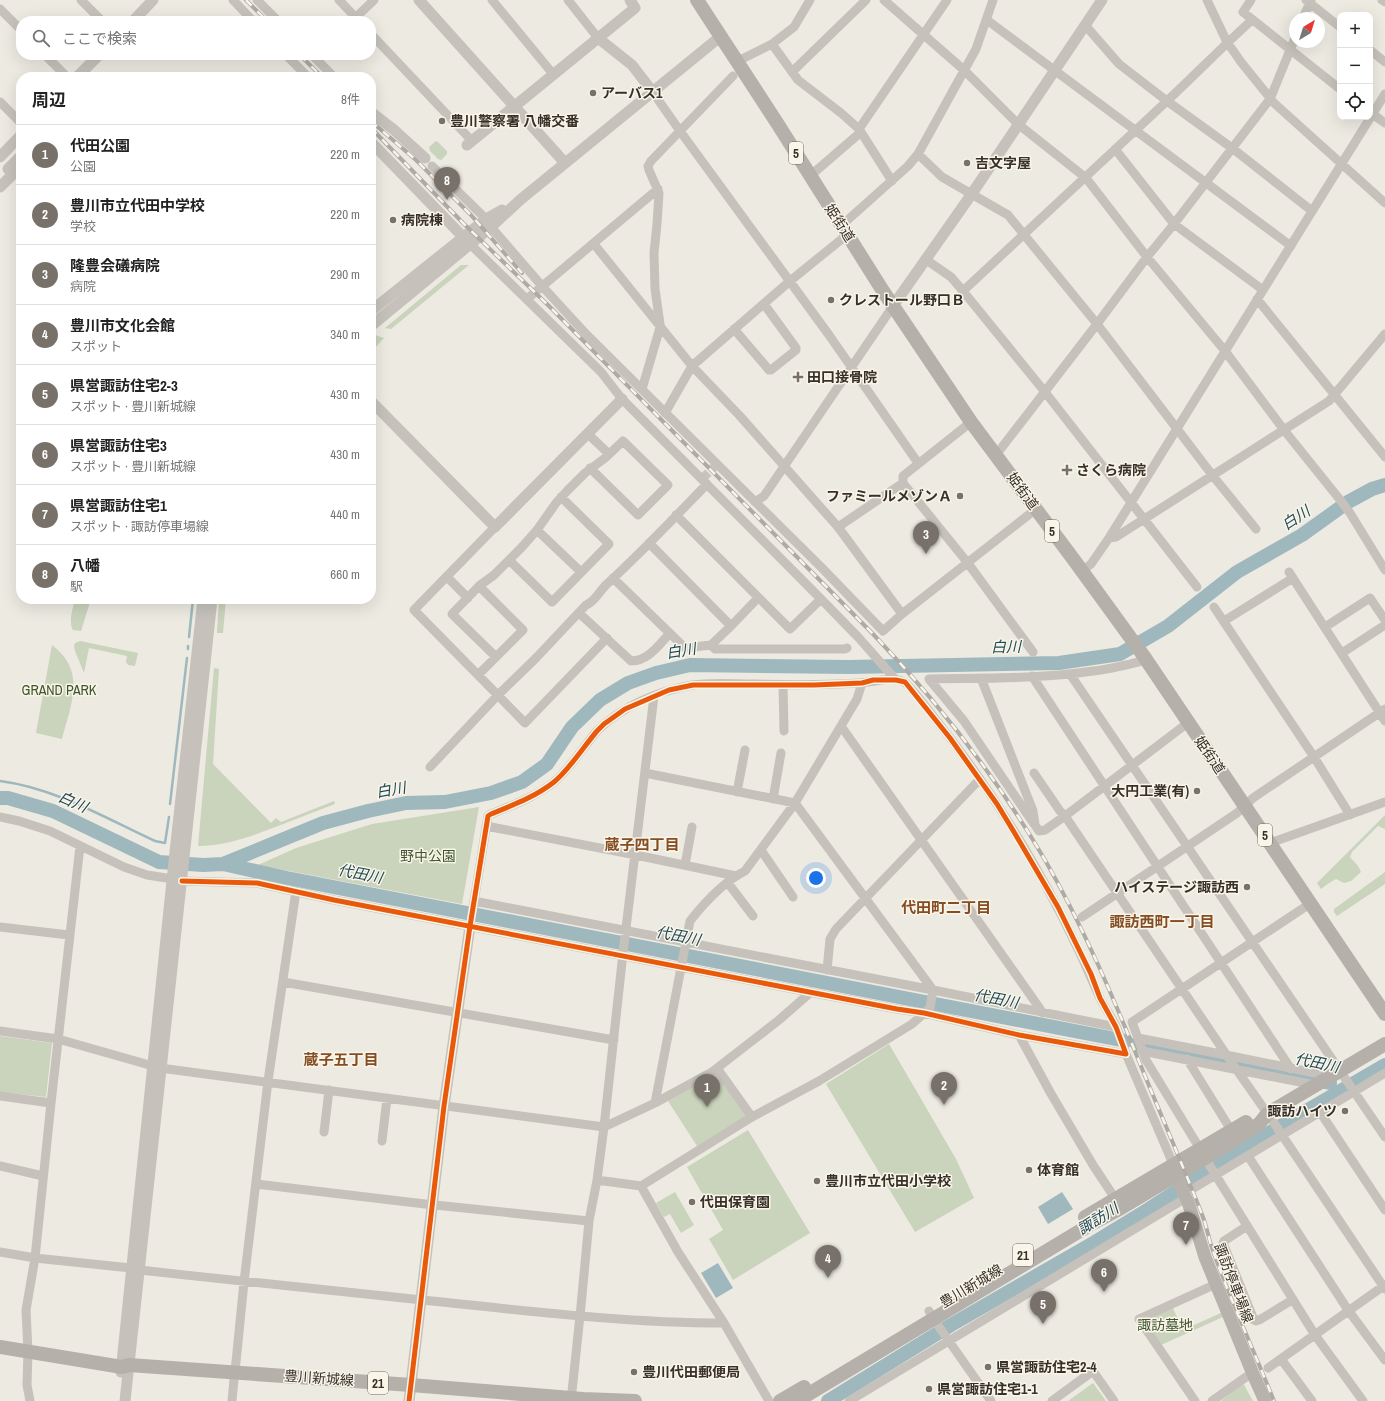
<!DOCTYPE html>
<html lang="ja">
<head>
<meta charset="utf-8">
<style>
	:root { --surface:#fff; --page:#f2f2f2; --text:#222; --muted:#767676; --line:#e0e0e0; --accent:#77716a }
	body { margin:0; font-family:"Archivo Narrow","Noto Sans JP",sans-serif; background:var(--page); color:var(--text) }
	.controls { position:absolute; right:12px; top:12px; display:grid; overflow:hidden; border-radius:8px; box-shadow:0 4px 16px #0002 }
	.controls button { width:36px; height:36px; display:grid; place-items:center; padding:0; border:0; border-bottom:1px solid var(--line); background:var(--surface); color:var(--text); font:20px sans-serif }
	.compass { position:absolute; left:1289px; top:12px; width:36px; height:36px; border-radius:50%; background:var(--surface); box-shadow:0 4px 16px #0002; rotate:38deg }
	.you { position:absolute; left:816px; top:878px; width:14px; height:14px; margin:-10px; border:3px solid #fff; border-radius:50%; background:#1a73e8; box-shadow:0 0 0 6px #1a73e833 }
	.badge { display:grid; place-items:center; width:26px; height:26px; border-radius:50%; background:var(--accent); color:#fff; font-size:13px; font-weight:700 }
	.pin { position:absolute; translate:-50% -33px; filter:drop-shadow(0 1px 2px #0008) }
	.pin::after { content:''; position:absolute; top:21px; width:14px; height:12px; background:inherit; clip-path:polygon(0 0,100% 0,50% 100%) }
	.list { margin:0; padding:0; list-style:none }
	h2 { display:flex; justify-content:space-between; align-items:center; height:52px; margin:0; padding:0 16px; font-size:17px }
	h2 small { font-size:13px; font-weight:400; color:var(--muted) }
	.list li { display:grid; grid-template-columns:26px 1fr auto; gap:12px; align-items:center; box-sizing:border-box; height:60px; padding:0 16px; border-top:1px solid var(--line) }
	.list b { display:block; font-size:15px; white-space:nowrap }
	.list p { margin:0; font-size:13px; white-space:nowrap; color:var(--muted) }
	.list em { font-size:13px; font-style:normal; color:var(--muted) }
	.icon { flex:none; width:22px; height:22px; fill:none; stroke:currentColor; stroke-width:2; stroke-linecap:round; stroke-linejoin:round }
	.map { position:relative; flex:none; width:1385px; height:1401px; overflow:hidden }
	.search { position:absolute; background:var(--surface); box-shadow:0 4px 16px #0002; left:16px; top:16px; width:360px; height:44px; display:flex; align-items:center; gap:10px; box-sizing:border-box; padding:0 14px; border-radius:16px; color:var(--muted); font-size:15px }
	.panel { position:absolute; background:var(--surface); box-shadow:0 4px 16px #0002; left:16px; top:72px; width:360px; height:532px; border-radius:16px }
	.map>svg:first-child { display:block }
	.green { fill:#cad3bc }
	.water { fill:#9eb8be }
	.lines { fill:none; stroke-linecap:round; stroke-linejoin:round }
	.stream { stroke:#9eb8be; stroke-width:2.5 }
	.river { stroke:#9eb8be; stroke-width:14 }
	.minor-tunnel { stroke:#c9c5bd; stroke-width:9; stroke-dasharray:9 4.5; stroke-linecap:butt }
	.minor { stroke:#c6c2bb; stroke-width:9 }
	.tertiary { stroke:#c6c2bb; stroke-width:11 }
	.secondary { stroke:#b7b2ab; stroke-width:13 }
	.primary { stroke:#b5b0aa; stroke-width:14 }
	.rail-casing { stroke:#aeaaa5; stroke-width:4 }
	.rail { stroke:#f9f5e9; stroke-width:2.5; stroke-dasharray:8; stroke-linecap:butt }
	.cycleway-casing { stroke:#f9f5e9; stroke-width:8 }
	.cycleway { stroke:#e8590c; stroke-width:5 }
	.poi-dot { fill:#77716a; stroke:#f9f5e9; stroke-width:1.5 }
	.labels { text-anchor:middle; stroke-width:3; stroke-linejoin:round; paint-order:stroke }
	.shield { fill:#f9f5e9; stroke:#716b63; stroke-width:1 }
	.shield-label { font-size:13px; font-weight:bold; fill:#373029 }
	.poi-label { font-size:14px; font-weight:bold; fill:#373029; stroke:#f9f5e9; text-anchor:start }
	.street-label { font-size:14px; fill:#373029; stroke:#f9f5e9 }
	.park-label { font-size:14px; fill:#3e552d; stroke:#f9f5e9 }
	.water-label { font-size:15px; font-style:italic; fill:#1f4958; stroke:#f9f5e9 }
	.neighbourhood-label { font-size:15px; font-weight:bold; fill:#854d23; stroke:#f9f5e9 }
</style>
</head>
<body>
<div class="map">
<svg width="1385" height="1401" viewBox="0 0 1385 1401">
	<rect width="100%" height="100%" fill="#edeae2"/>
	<!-- green -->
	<path class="green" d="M436,141L438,142L447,151V154L441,160L438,159L430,151L429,147Z
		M461,265H469L391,329L385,328Z
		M375,335L384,338L371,352V339Z
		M75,599H91L81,631L73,630C68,622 73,608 75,599Z
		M219,599H226L223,633H217Z
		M80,641L138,653L135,666L128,665L126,662L127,656L89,648L84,673L75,651L74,646L75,643Z
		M52,645C87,672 71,703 62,739L36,733Z
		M214,668L219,669L213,764L271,823L276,818L281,822L334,801L335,804C316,811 297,819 278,826C252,836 227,846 198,846Z
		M479,807L462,904L258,865L296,848L372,824Z
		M1385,815V829L1378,826L1352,852L1350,857L1358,866L1361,872L1351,881L1344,883L1336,879L1329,883L1321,889L1317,883Z
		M1385,872V884L1337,916L1334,912V909Z
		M0,1036L52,1043L46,1097L0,1092Z
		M889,1044L956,1159L974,1198L915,1232L826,1084Z
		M715,1075H718L746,1113V1118L697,1146L668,1101Z
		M748,1130L810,1233L733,1280L709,1239L723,1230L687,1167Z
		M675,1192L694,1225L681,1233L670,1214L664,1217L656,1203Z
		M1172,1306L1183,1330L1223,1312L1225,1316L1159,1346L1146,1318Z
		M1093,1383L1106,1401H1068Z
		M1243,1383L1253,1401H1221Z"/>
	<!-- water -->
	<path class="water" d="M1062,1192L1073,1209L1048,1224L1038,1207Z
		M718,1263L733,1288L716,1298L701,1273Z"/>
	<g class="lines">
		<!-- stream -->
		<path class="stream" d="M189,637L193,599
			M188,649V646
			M0,781C55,788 105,818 155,841L165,843L169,817
			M170,804L187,658"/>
		<!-- river -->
		<path class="river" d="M0,798H8L53,811L159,862L203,865L223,864L323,823L368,811L406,803L445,802L491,793L522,782L547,764L572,727L600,700L628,683L656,673L690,665L849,667L1059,663L1120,654L1168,626L1237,572L1302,535L1348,502L1372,489L1385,485
			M223,864L287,878L1126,1041
			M1137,1044L1330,1083
			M828,1401L951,1325L1095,1242L1149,1209L1248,1145L1385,1065"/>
		<!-- minor-tunnel -->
		<path class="minor-tunnel" d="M702,479L717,464"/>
		<!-- minor -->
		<path class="minor" d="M81,0L102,21
			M233,0L253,21
			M257,0L278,21
			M339,0L359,21
			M492,0L553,74
			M568,0L598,38
			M884,0L964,70L1018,124L1086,178L1147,257L1225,351L1284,430L1337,496L1350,513L1385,570
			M1207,0L1227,42L1241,62L1274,103L1385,203
			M1251,0L1243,12L1340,89
			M1306,0L1340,27
			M1382,0L1385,2
			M0,9L21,30
			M1303,18L1311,0
			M987,20L1291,246
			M352,21L374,0
			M1085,25L1119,64L1167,101L1232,148L1312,211
			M371,34L472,141
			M772,44L798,80L841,113L859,129L892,181
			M1370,50L1385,62
			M45,55L67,77
			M286,55L308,77
			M312,55L334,77
			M738,61L772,44L794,27L810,0
			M792,72L866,0
			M652,91L680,131L829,335L918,463
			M0,102L21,123
			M1370,112L1385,123
			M859,129L947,0
			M1115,149L1174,224L1263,290
			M918,154L942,177L1008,215L1097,324L1213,476L1256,529
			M432,166L486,219
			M810,176L861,132
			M842,225L908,166L918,154L976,49L993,0
			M491,227L542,286L586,334L821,567L883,631L902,614L1036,509
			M470,244L601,372L622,399L821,599L858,637L896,680
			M594,244L692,366L739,415L838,527L902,614
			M925,259L951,277L963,291L1045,392L1197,587
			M963,291C1031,228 1099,165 1167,101C1196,74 1223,46 1252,20
			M527,299L658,189
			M1257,299L1385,457
			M734,329L769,370H771L796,350V348L764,304
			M642,389L659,331L660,324L655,289L654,253L657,224L659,193L649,170L648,166L651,161L733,76
			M665,413L692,366L790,281L848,234
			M971,422L903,476V483L967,562L1033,652
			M588,434L609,454
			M996,455L1097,324L1147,257L1174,224L1270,99L1295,38
			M755,502L764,496L893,306
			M676,515L790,629L821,599
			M838,527L903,483
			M537,530L581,572
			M1109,538L1116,537L1329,401L1385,334
			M649,543L731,626L758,598
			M509,560L552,602L609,544L561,497
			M1082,571L1091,564L1109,538L1385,94
			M1289,572L1385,721
			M447,577L468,598
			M613,578L685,648L711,645L731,626
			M479,586L523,630L478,675L414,610L495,527
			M1214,607L1314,757L1350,815
			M579,613L631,661C648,661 659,645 669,634
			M1224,621L1293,578
			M1325,627L1370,598L1385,620
			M711,645L715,649H845L847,648
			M1342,653L1385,625
			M496,657L452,614L479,586L494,575L522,547L537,530L556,503L567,491L585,473L605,458L623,441L668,485L638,515L590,468
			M478,675L525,723L607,638
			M1032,676L1291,1069
			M1072,677L1385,1137
			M981,678L1033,811L1035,825L1039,831L1045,830L1065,816L1189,722
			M929,679C983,678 1039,679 1093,671C1111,669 1129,664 1146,660
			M929,679L964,721L1034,824
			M783,685L784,731
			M841,726L1043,1013
			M430,767L498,695L536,658L586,605C595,602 600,590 607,584C642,552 674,518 707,484
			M645,773L795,803L933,990
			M1034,773L1060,811L1065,816L1234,1066L1274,1123L1385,1289
			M737,792L745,750
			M773,799L781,753
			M0,817L19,821L50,831L124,867L147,875L173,879
			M486,826L636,855L736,876
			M1270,843L1385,802
			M761,850L793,897
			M685,865L692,827
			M182,881L257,883L334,900L897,1009L924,1013L1019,1035L1126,1054C1123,1045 1120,1035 1116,1026C1111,1016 1104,1007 1099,996C1057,896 1001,801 933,716C927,709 910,685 904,682C891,675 871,683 859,683C825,685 790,685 756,684C736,684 712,682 692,685C658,691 622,706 597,731C585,745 568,771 554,782C535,797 513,805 491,814L488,816L470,926
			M728,883L753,916
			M474,901L933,990L1116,1027
			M1082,917L1237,813L1253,798L1385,709
			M0,927L69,935
			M827,970L830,939L836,929L980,779
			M283,982L614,1040
			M0,1031L58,1039L160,1068L604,1127L655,1103L712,1072L779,1020L811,992
			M1019,1035L1050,1092L1093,1165L1118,1203
			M1138,1038L1226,1055L1330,1076
			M1142,1051L1315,1085
			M1126,1054L1173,1164
			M1187,1059L1231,1130
			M717,1068L752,1117
			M0,1096L51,1103
			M655,1103L690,921C705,902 723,882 745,871L795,803L857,699L862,683
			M1320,1112L1385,1210
			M324,1132L329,1090
			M382,1141L387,1098
			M1200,1149L1146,1060L1132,1022L1311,903
			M1248,1156L1348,1310L1385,1360
			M1205,1158L1315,1335L1363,1401
			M0,1166L43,1176
			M597,1180L641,1186L752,1117L819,1081L912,1024L930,1008L933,990
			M256,1184L425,1204L589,1221
			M641,1186L678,1252L724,1323L769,1401
			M1194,1188L1385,1073
			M1247,1226L1224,1241L1223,1243L1254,1320L1256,1321L1261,1319L1292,1300
			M0,1252L35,1258L131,1268
			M140,1270C237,1281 334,1290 432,1301C529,1311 626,1323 724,1323
			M929,1311L937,1324L991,1401
			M1281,1359L1312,1401
			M1268,1368L1385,1285
			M235,1372L244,1282L268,1081L296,891
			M30,1401L27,1385L28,1351L26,1310L35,1258L51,1103L80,846
			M232,1401L234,1379
			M571,1401L581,1306L589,1221L597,1180L604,1127L623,953L654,696
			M849,1401L1186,1198
			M1052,1401L1093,1371L1114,1401
			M1195,1401L1139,1319L1216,1284
			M1212,1401L1246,1377L1253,1374"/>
		<!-- tertiary -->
		<path class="tertiary" d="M419,0L565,163
			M133,21L153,0
			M598,38L632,65L652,91
			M77,77L99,55
			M371,112L393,129L425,158
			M371,142L468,242
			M467,145L635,8L630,0
			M0,157L21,135
			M8,169L21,156
			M0,187L21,166
			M893,306L971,195L1102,0
			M371,311L486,219L502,210
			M371,326L491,227L520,200L721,36
			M371,401L495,527L622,399
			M121,1372L175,852L203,599
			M125,1401L212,599
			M409,1401L444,1106L470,926"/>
		<!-- secondary -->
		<path class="secondary" d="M1176,1175L1189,1205L1205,1257L1216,1284L1253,1374L1265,1401"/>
		<!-- primary -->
		<path class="primary" d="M697,0L779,126L883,291L971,422L1074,560L1143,655L1385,1014
			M1085,1217L1246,1122
			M0,1347L122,1367L129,1365L411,1385L583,1399L635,1401
			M780,1401L804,1387
			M797,1401L1093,1223L1121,1208L1205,1158L1259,1124L1267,1114L1385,1044"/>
		<defs>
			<path id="rail" d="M246,0L267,21
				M300,55L322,77
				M371,121L416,160L471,215L522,273
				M371,128L463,223L549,306L873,634C939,703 997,778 1045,860C1084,928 1114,999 1143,1071C1163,1120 1184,1168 1203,1217C1207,1228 1209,1240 1213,1251C1231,1301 1254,1351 1274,1401"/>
		</defs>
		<!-- rail casing -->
		<use href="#rail" class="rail-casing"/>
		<!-- rail -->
		<use href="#rail" class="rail"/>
		<defs>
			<path id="cycleway" d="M182,881L257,883L334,900L897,1009L924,1013L1019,1035L1126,1054L1116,1027L1100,998L1091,974L1058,907L1014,832L997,804L950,738L905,682L896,680H873L862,683L814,685H693L669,690L625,709L604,724L597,731C585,745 568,771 554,782C535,797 513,805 491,814L488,816L470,926L444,1106L409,1401"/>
		</defs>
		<!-- cycleway casing -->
		<use href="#cycleway" class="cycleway-casing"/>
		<!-- cycleway -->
		<use href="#cycleway" class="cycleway"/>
	</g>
	<!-- markers -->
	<g class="poi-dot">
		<circle cx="593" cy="93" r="4"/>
		<circle cx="442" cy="121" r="4"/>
		<circle cx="967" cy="163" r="4"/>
		<circle cx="393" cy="220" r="4"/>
		<circle cx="831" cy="300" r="4"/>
		<path d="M796 371h4v4h4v4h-4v4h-4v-4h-4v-4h4z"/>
		<path d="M1065 464h4v4h4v4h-4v4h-4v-4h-4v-4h4z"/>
		<circle cx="960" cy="496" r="4"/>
		<circle cx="1197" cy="791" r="4"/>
		<circle cx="1247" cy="887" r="4"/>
		<circle cx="1345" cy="1111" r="4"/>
		<circle cx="1029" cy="1170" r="4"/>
		<circle cx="817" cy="1181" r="4"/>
		<circle cx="692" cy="1202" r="4"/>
		<circle cx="988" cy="1367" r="4"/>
		<circle cx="634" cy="1372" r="4"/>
		<circle cx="929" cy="1389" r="4"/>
	</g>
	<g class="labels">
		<!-- shield labels -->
		<g class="shield">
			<rect x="789" y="142" width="14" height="22" rx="3"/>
			<rect x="1045" y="520" width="14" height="22" rx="3"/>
			<rect x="1258" y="824" width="14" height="22" rx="3"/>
			<rect x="1013" y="1244" width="20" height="22" rx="3"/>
			<rect x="368" y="1372" width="20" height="22" rx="3"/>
		</g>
		<g class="shield-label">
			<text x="796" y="158">5</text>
			<text x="1052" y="536">5</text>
			<text x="1265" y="840">5</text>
			<text x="1023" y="1260">21</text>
			<text x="378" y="1388">21</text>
		</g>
		<!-- poi labels -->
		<g class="poi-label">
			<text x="601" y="98">アーバス1</text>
			<text x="450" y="126">豊川警察署 八幡交番</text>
			<text x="975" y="168">吉文字屋</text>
			<text x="401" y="225">病院棟</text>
			<text x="839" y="305">クレストール野口Ｂ</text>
			<text x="807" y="382">田口接骨院</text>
			<text x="1076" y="475">さくら病院</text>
			<text x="952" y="501" text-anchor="end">ファミールメゾンＡ</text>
			<text x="1189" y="796" text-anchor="end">大円工業(有)</text>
			<text x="1239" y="892" text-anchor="end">ハイステージ諏訪西</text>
			<text x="1337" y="1116" text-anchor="end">諏訪ハイツ</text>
			<text x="1037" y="1175">体育館</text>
			<text x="825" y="1186">豊川市立代田小学校</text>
			<text x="700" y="1207">代田保育園</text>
			<text x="996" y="1372">県営諏訪住宅2-4</text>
			<text x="642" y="1377">豊川代田郵便局</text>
			<text x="937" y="1394">県営諏訪住宅1-1</text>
		</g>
		<!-- street labels -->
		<g class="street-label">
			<text transform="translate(840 223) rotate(57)" y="5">姫街道</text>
			<text transform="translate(1023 491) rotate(54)" y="5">姫街道</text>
			<text transform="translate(1210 755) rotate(56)" y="5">姫街道</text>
			<text transform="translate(1234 1283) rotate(69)" y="5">諏訪停車場線</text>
			<text transform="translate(971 1286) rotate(-31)" y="5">豊川新城線</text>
			<text transform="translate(319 1378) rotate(4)" y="5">豊川新城線</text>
		</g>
		<!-- park labels -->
		<g class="park-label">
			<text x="59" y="695">GRAND PARK</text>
			<text x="428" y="861">野中公園</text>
			<text x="1165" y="1330">諏訪墓地</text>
		</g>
		<!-- water labels -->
		<g class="water-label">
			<text transform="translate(1296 518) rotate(-34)" y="5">白川</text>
			<text transform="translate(1006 647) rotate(-1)" y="5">白川</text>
			<text transform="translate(681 651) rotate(-9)" y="5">白川</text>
			<text transform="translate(391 790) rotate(-10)" y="5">白川</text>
			<text transform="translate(73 802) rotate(24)" y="5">白川</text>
			<text transform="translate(360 874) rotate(11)" y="5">代田川</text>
			<text transform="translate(678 936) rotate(11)" y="5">代田川</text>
			<text transform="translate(996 999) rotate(11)" y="5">代田川</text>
			<text transform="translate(1317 1063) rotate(12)" y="5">代田川</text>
			<text transform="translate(1098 1219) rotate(-32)" y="5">諏訪川</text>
		</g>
		<!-- neighbourhood labels -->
		<g class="neighbourhood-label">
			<text x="642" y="850">蔵子四丁目</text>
			<text x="946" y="913">代田町二丁目</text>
			<text x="1162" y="927">諏訪西町一丁目</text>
			<text x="341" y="1065">蔵子五丁目</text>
		</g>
	</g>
</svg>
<div class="controls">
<button>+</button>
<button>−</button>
<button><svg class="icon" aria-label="locate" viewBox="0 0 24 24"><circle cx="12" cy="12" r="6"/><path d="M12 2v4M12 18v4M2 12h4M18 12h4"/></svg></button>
</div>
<svg class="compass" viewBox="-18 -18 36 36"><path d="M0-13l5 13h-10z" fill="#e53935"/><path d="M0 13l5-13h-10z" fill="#767676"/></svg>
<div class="you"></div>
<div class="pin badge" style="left:707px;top:1107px">1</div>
<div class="pin badge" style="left:944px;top:1105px">2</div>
<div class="pin badge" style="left:926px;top:554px">3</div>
<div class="pin badge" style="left:828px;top:1278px">4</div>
<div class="pin badge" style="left:1043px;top:1324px">5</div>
<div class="pin badge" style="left:1104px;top:1292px">6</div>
<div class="pin badge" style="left:1186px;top:1245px">7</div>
<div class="pin badge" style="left:447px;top:200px">8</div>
<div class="search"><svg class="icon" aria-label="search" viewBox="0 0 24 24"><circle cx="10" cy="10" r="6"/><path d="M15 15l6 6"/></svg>ここで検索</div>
<section class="panel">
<h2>周辺<small>8件</small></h2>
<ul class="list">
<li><span class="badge">1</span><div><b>代田公園</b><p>公園</p></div><em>220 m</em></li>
<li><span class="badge">2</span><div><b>豊川市立代田中学校</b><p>学校</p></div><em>220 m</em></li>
<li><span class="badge">3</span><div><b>隆豊会礒病院</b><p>病院</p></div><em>290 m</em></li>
<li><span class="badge">4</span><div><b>豊川市文化会館</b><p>スポット</p></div><em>340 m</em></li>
<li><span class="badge">5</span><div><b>県営諏訪住宅2-3</b><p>スポット · 豊川新城線</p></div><em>430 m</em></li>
<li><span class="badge">6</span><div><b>県営諏訪住宅3</b><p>スポット · 豊川新城線</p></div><em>430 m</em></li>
<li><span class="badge">7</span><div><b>県営諏訪住宅1</b><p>スポット · 諏訪停車場線</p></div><em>440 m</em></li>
<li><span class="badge">8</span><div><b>八幡</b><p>駅</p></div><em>660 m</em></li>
</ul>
</section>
</div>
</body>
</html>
